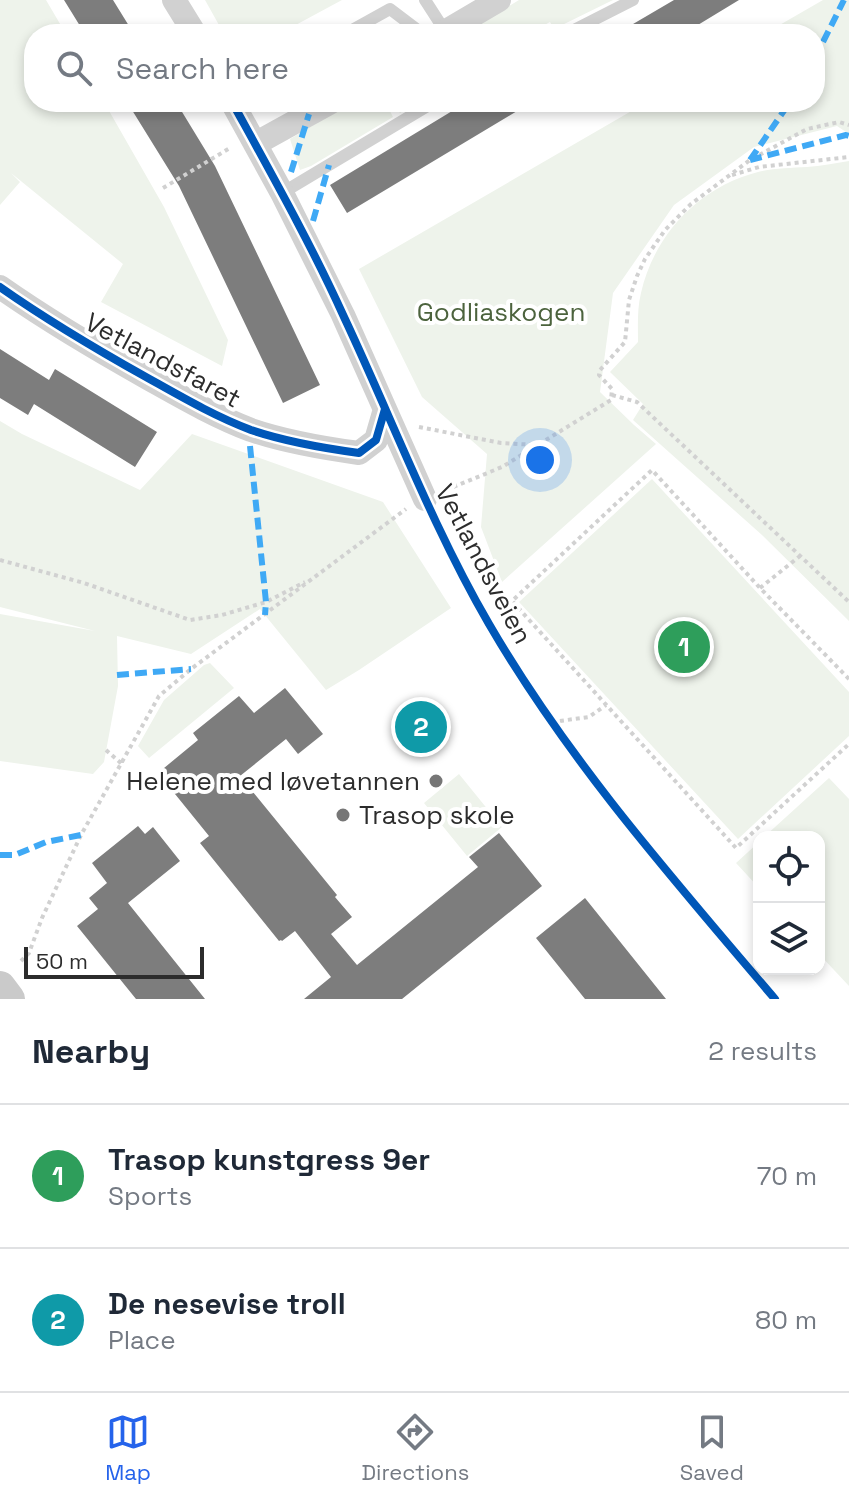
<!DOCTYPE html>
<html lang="en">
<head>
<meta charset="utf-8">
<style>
	:root { --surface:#fff; --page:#f2f2f3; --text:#1f2937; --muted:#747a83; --line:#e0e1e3; --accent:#2563eb }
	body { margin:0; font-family:"Space Grotesk",sans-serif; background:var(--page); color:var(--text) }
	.controls { position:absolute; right:24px; bottom:24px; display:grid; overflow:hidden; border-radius:16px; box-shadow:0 4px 12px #0003 }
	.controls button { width:72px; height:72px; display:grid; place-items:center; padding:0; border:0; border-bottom:2px solid var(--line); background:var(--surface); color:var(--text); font:40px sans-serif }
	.scale { position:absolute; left:24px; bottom:20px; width:180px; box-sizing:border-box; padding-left:8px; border:4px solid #2c2c2c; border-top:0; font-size:22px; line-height:28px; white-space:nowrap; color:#2c2c2c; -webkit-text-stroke:6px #fff; paint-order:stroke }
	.you { position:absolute; left:540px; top:460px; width:28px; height:28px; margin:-20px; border:6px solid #fff; border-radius:50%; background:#1a73e8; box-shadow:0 0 0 12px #1a73e833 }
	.badge { display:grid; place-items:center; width:52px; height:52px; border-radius:50%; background:var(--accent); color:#fff; font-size:26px; font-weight:700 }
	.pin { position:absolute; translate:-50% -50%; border:4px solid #fff; box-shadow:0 2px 8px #0006 }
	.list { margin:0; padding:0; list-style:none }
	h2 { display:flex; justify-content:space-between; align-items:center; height:104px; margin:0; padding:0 32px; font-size:34px }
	h2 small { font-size:26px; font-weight:400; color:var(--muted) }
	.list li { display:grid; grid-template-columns:52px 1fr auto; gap:24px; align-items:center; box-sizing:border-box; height:144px; padding:0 32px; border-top:2px solid var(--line) }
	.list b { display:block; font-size:30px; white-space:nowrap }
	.list p { margin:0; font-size:26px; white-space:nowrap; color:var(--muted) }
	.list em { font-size:26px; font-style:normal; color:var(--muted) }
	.icon { flex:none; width:44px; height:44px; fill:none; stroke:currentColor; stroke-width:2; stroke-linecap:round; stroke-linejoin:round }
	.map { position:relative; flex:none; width:849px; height:999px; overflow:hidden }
	.search { position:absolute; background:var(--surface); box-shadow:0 4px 12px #0003; left:24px; right:24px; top:24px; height:88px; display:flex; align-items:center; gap:20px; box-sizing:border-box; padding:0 28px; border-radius:32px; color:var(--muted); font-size:30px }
	.sheet { height:392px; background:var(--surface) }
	nav { display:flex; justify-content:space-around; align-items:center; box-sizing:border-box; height:112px; border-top:2px solid var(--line); background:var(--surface); font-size:22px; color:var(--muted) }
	nav a { display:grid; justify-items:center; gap:4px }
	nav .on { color:var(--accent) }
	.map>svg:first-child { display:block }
	.green { fill:#eef3eb }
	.building { fill:#7d7d7d }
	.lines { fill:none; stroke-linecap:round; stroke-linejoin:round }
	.path { stroke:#d1d1d1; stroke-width:4; stroke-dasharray:4 4; stroke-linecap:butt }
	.lane { stroke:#d1d1d1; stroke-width:12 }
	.street { stroke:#d1d1d1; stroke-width:24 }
	.secondary { stroke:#cacaca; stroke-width:32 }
	.quiet { stroke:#3fa9f5; stroke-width:6; stroke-dasharray:12 6; stroke-linecap:butt }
	.cycleway-casing { stroke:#fff; stroke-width:13 }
	.cycleway { stroke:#0057b8; stroke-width:8 }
	.poi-dot { fill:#767676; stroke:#fff; stroke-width:3 }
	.labels { text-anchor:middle; stroke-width:8; stroke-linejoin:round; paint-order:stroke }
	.park-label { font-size:26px; fill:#4c633d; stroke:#fff }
	.street-label { font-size:26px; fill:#2c2c2c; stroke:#fff }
	.poi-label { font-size:26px; fill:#2c2c2c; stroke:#fff; text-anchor:end }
</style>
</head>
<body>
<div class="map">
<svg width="849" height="999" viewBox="0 0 849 999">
	<rect width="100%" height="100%" fill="#fff"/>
	<!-- green -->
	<path class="green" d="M0,0H46L66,34H34V102H104L164,207L228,340L222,366L101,302L123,264L11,173L20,182L0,205Z
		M205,0H342L279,34H224Z
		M519,0H613L554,29L550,22L535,30L537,34H463Z
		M823,0H849V134L837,126L754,147L674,205L613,293L600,392L634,425L656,444L502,582L481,527L487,454L422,397L359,269L647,102H815V34H764Z
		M352,102H418L400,113L396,107L390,111L393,117L311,166L300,170L290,139Z
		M849,161V621L762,535L633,420L643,404L610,372L638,342C638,326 637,309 641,293C654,235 699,187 758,172C774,168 790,168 807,167C821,166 835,163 849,161Z
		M0,421L22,434L140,490L192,434L383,502L451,608L359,670L326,690L260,609L191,654L117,636L118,686L104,762L93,774L0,761V614L95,631L0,607Z
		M652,479L849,692V736L738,839L519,602Z
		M210,663L234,688L149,758L138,746L164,700L204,665Z
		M459,774L502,827L467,856L424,803Z
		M829,778L849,799V986L819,954V837H764Z
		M759,842V888L736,863Z"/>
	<!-- building -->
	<path class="building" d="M64,0H113L134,34H85Z
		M674,0H739L683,34H616Z
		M127,102H176L215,166L320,385L283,403L179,186Z
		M467,102H532L347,213L330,185Z
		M0,349L49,380L55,369L157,432L135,467L34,404L28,415L0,398Z
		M285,688L323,734L298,754L286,739L240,776L337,895L335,897L352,917L331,934L357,965L478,867L469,857L499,833L542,886L402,999H304L331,977L295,931L282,941L281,940L279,941L200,843L209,836L158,773L198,740L193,733L239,696L254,713Z
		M138,826L145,834L153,827L180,861L128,903L205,999H136L77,926L98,909L89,898L107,883L92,863Z
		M585,898L666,999H585L536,938Z"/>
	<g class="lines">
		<!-- path -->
		<path class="path" d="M732,175L759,167L849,157
			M163,188L230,148
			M612,395L637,402L849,602
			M419,427L501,443L537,445
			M446,490L502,467L611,400L612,389L599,375L600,370L625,342L629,300L637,276L645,259L665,230L691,204L750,160L807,129L839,122L849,125
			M0,560L84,583L190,620L222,615L266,602L305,582
			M760,588L800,556
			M849,679L760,588L652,470L512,601L736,848L849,744
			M552,722L589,717L606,705
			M106,750L122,764
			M21,961L29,953L42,918L81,835L159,696L191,669L406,509"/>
		<!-- lane -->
		<path class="lane" d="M425,0L445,31
			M345,34L390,9L419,31L420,34
			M566,34L633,0
			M282,193L434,102"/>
		<!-- street -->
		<path class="street" d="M174,0L195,34
			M441,34L499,0
			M232,102L282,193L343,315L425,499
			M255,144L331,102
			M0,287C47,320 96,349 146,377C180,396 214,416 251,430C286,442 322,448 359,453L376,440L385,409"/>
		<!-- secondary -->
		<path class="secondary" d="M0,987L9,999"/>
		<!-- quiet -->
		<path class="quiet" d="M815,58L844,0
			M750,160L846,135L849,136
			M750,160L790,102
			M291,172L309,114
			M313,221L329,165
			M250,446L266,602L265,615
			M117,675L191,669
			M0,855H15L46,842L81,835"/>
		<defs>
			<path id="cycleway" d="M232,102C271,173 311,244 344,317C392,419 432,526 489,624C568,760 673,879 775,999
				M0,287C47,320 96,349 146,377C180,396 214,416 251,430C286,442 322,448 359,453L376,440L385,409"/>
		</defs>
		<!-- cycleway casing -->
		<use href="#cycleway" class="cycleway-casing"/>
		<!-- cycleway -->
		<use href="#cycleway" class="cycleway"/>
	</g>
	<!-- markers -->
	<g class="poi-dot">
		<circle cx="436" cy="781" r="8"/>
		<circle cx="343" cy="815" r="8"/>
	</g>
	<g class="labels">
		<!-- park labels -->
		<g class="park-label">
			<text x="501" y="321">Godliaskogen</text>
		</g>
		<!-- street labels -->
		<g class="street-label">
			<text transform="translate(163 360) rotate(28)" y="9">Vetlandsfaret</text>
			<text transform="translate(484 564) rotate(62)" y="9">Vetlandsveien</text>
		</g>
		<!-- poi labels -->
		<g class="poi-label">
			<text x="420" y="790">Helene med løvetannen</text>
			<text x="359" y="824" text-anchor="start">Trasop skole</text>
		</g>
	</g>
</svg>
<div class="controls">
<button><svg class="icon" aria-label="locate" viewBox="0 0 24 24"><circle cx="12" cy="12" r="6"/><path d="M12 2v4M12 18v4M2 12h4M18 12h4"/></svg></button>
<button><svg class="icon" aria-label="layers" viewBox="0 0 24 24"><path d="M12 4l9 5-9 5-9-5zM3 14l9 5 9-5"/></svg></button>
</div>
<div class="scale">50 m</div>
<div class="you"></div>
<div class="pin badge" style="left:684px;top:647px;background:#2e9e5b">1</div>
<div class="pin badge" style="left:421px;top:727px;background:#0f9aa8">2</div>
<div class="search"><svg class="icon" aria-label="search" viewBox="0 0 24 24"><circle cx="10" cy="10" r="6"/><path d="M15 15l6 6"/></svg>Search here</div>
</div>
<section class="sheet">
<h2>Nearby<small>2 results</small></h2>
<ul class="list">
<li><span class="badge" style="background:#2e9e5b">1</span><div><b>Trasop kunstgress 9er</b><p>Sports</p></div><em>70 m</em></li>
<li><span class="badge" style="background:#0f9aa8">2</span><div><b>De nesevise troll</b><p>Place</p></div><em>80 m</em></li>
</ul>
</section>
<nav>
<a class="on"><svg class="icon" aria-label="map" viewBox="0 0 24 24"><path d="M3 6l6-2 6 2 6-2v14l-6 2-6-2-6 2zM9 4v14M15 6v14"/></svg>Map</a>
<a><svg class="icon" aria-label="directions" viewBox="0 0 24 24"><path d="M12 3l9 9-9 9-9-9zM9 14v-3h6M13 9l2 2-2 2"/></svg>Directions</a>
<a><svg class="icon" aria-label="saved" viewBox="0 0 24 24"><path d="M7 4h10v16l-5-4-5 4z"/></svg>Saved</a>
</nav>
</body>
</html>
